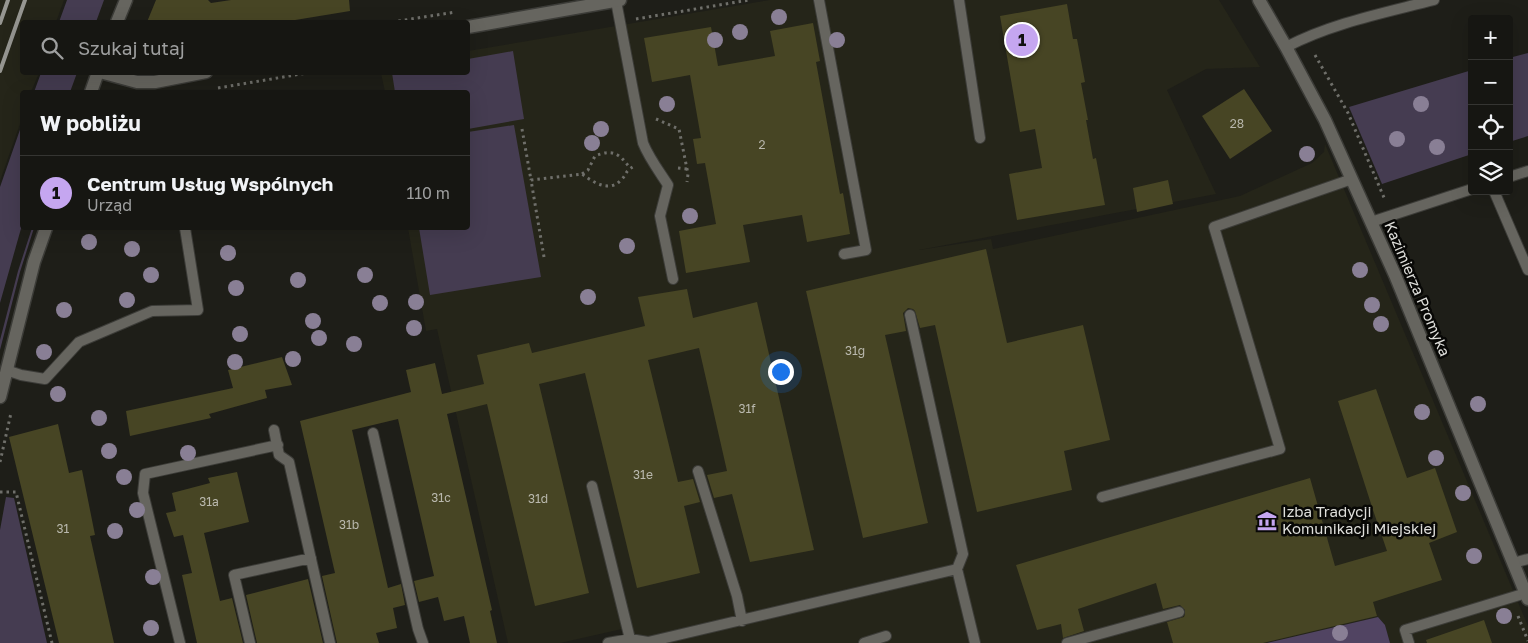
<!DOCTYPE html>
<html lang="pl">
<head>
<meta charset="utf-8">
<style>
	:root { --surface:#161612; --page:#1f1f1b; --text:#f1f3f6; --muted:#9e9f9f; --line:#353532; --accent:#c5a6f0 }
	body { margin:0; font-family:"Golos Text",sans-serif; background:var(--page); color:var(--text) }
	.controls { position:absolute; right:15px; top:15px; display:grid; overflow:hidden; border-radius:5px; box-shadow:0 5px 20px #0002 }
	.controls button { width:45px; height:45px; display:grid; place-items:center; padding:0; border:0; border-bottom:1px solid var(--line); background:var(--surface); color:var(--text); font:25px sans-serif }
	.you { position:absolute; left:780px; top:371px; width:18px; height:18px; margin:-12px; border:4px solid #fff; border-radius:50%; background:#1a73e8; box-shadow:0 0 0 8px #1a73e833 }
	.badge { display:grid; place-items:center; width:32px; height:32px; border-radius:50%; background:var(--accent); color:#111; font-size:16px; font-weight:700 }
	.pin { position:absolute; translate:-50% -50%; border:2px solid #fff; box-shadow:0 1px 5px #0006 }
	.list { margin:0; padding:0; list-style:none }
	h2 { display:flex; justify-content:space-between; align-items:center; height:65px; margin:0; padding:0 20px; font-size:21px }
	h2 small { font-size:16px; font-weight:400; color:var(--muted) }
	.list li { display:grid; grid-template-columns:32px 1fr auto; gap:15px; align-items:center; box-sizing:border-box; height:75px; padding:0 20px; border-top:1px solid var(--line) }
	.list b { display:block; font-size:19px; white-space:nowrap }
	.list p { margin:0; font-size:16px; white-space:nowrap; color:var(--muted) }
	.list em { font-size:16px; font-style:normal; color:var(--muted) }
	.icon { flex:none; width:28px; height:28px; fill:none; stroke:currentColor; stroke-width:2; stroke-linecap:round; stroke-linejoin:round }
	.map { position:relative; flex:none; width:1528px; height:643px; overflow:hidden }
	.search { position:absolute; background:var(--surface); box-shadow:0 5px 20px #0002; left:20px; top:20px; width:450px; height:55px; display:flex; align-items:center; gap:12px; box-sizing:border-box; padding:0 18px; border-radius:5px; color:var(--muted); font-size:19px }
	.panel { position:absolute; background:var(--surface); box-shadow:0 5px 20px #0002; left:20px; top:90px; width:450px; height:140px; border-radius:5px }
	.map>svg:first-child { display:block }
	.built { fill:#252519 }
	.green { fill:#453c51 }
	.forest { fill:#514462 }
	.building { fill:#474524 }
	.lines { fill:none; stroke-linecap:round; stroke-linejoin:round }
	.lane-casing { stroke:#3c3c38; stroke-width:12 }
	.street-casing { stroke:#3c3c38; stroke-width:15 }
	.secondary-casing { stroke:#3c3c38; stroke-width:15 }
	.path { stroke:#6f6f6a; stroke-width:3; stroke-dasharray:2.5 4; stroke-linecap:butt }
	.lane { stroke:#66655f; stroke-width:10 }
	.street { stroke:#66655f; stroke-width:12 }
	.secondary { stroke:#66655f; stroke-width:12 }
	.rail { stroke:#969691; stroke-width:4 }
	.tree { fill:#897f95 }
	.labels { text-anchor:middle; stroke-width:5; stroke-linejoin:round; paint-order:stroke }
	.number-label { font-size:12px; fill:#b9b8ad }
	.street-label { font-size:15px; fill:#dfdfdb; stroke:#080806 }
	.poi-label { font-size:15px; fill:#dfdfdb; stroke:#080806; text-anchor:start }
</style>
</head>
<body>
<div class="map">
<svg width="1528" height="643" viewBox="0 0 1528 643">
	<rect width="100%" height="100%" fill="#1e1e18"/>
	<!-- built -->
	<path class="built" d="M0,0H64L56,22H22V72L39,73L31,92H22V118L0,181Z
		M770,0H1219L1260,67L1206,69L1167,90L1216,194L919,250L991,239L993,249L1240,196L1312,163L1324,152L1325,144L1528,626V643H1390L1385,625L1378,617L1267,643H626L622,629L560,643H508L437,329L426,331L408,228H468V92H385L381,73L468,72V51Z"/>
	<!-- green -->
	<path class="green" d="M67,0H104L96,22H59Z
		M513,51L524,119L468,129V92H395L392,73L468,72V59Z
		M1528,53V136L1509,142V58Z
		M1472,70V154L1382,184L1349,107Z
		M41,73V72L77,73L70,92H34Z
		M22,124V225L0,303V187Z
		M514,125L541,277L430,295L419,228H468V132Z
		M32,228H34L20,272L0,350V340L18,271Z
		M6,497L14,498L47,643H0V530Z"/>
	<!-- forest -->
	<path class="forest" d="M1378,617L1385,625L1390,643H1267Z"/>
	<!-- building -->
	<path class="building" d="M156,0H208L211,3L231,0H349L350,11L283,22H147Z
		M1067,4L1073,39H1077L1085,82L1081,83L1088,120H1086L1093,159L1096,158L1105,205L1017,220L1009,174L1042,168L1035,129L1020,132L1000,16Z
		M813,23L820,61L816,62L840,194L843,193L850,234L807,242L802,215L743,225L750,262L686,273L679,231L716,224L705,163L697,164L695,151L693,139L701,138L690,75L652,82L644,38L711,27L718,66L775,56L770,31Z
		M1244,89L1272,131L1230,159L1202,116Z
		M1168,180L1173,204L1137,212L1133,188Z
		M986,249L1007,343L1083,325L1110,440L1064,451L1072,490L977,512L935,325L920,328L915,311L913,309L908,308L903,313L906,331L885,335L928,523L863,538L806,291Z
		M687,289L693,318L757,302L814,550L750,562L732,494L714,498L707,475L727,471L699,348L648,360L678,482L693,479L700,502L684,506L700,573L637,588L585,373L539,384L589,593L535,606L487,404L447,414L492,610L490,611L497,643H470L464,616L444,621L438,597L419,602L414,581L434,576L398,419L352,430L388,588L401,584L405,605L393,608L397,628L376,633L379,643H337L322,576L335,573L300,421L411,392L406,370L435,363L442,394L484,384L477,355L529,343L532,353L645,326L638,297Z
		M282,357L292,385L265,390L267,398L209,414L211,418L130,436L126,411L233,388L228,370Z
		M1376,389L1407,478L1435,468L1457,532L1429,543L1442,580L1373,602L1377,616L1263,643H1173L1167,622L1184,617L1185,614V610L1180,605L1163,609L1156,583L1078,609L1084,631L1063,638L1061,624L1037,630L1016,565L1310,478L1335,566L1387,551L1373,510L1338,401Z
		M58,424L69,473L82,470L95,535L90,536L114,643H59L9,437Z
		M237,472L249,522L204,533L220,601L232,598L243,643H197L182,575L192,573L183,535L174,537L166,513L176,511L172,493L210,483L208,478Z
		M308,579L323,643H257L246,595Z
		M1484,620L1492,643H1427L1426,640Z"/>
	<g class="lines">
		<defs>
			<path id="lane" d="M819,0L866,250L844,254
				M959,0L980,138
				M616,1L643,143C649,158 659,171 668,185L660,216L673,279
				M1286,47C1332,23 1384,13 1434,0
				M1509,177L1528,171
				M1494,191L1528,270
				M1371,222L1472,189
				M910,315L963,554L957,569
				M6,370L21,375L45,379L79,342L152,311L198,310L185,228
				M274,430L279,455L289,462L330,643
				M373,433L418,629L423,643
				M698,471L737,596L742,621
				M592,486L630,639
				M1102,497L1280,449L1214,227L1352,179
				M1513,563L1528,559
				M180,643L143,493L145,474L278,445
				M250,643L234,575L311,558
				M608,643L630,639L648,642L957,569L975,643
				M864,643L886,636
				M1067,643L1179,612
				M1409,643L1405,630L1526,593"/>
			<path id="street" d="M1259,0L1286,47L1325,120L1395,275L1528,599
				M468,27L620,0
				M100,72L137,82H155L206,72"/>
			<path id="secondary" d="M117,22L126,0
				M91,92L98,72
				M0,397L34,262L46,228"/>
		</defs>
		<!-- lane casing -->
		<use href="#lane" class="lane-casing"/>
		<!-- street casing -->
		<use href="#street" class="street-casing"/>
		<!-- secondary casing -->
		<use href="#secondary" class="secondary-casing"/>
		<!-- path -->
		<path class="path" d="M636,19L749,0
			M392,22L456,12
			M1315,55L1348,113L1385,200
			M218,88L313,72
			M656,119L679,129L688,174L687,182
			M522,129L531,180
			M678,168L687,169
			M582,174L588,170L595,156C612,149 619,153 630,168
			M544,257L531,180L582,174C593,182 609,193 621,180C628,173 624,172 634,166
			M0,462L11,413
			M0,492H16L52,643
			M1518,616L1528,641"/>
		<!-- lane -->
		<use href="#lane" class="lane"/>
		<!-- street -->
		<use href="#street" class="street"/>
		<!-- secondary -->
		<use href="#secondary" class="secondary"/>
		<!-- rail -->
		<path class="rail" d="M0,23L8,0
			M0,71L25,0"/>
	</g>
	<!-- trees -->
	<g class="tree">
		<circle cx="779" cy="17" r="8"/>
		<circle cx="740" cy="32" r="8"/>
		<circle cx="715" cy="40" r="8"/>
		<circle cx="837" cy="40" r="8"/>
		<circle cx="667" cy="104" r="8"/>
		<circle cx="1421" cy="104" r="8"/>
		<circle cx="601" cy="129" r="8"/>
		<circle cx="1397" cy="139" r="8"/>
		<circle cx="592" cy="143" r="8"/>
		<circle cx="1437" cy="147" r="8"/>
		<circle cx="1307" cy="154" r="8"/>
		<circle cx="690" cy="216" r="8"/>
		<circle cx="89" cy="242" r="8"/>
		<circle cx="627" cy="246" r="8"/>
		<circle cx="132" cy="249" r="8"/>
		<circle cx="228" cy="253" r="8"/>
		<circle cx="1360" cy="270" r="8"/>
		<circle cx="151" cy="275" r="8"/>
		<circle cx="365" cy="275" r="8"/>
		<circle cx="298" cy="280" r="8"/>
		<circle cx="236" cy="288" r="8"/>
		<circle cx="588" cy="297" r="8"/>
		<circle cx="127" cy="300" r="8"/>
		<circle cx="416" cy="302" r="8"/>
		<circle cx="380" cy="303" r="8"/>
		<circle cx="1372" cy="305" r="8"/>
		<circle cx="64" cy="310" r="8"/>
		<circle cx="313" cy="321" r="8"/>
		<circle cx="1381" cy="324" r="8"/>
		<circle cx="414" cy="328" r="8"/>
		<circle cx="240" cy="334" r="8"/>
		<circle cx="319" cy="338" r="8"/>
		<circle cx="354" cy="344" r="8"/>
		<circle cx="44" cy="352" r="8"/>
		<circle cx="293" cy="359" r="8"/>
		<circle cx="235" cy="362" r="8"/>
		<circle cx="58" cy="394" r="8"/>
		<circle cx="1478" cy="404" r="8"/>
		<circle cx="1422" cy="412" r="8"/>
		<circle cx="99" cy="418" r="8"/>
		<circle cx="109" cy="451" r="8"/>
		<circle cx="188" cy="453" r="8"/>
		<circle cx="1436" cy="458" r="8"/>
		<circle cx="124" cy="477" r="8"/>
		<circle cx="1463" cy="493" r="8"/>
		<circle cx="137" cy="510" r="8"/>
		<circle cx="115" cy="531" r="8"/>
		<circle cx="1474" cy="556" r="8"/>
		<circle cx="153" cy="577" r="8"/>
		<circle cx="1504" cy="616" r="8"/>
		<circle cx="151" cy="628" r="8"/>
		<circle cx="1340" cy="633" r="8"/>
	</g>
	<!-- icons -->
	<defs>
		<symbol id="museum-bare" viewBox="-9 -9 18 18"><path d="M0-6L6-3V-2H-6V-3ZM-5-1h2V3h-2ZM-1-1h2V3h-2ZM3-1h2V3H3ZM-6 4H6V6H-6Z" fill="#c5a6f0" stroke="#080806" stroke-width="2.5" paint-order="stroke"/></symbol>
	</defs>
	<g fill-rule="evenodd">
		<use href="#museum-bare" x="1253" y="507" width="28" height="28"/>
	</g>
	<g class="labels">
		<!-- number labels -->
		<g class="number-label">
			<text x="1237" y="128">28</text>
			<text x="762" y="149">2</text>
			<text x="855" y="355">31g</text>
			<text x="747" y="413">31f</text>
			<text x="643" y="479">31e</text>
			<text x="441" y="502">31c</text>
			<text x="538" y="503">31d</text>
			<text x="209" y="506">31a</text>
			<text x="349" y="529">31b</text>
			<text x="63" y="533">31</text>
		</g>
		<!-- street labels -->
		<g class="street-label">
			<text transform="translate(1417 289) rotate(67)" y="5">Kazimierza Promyka</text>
		</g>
		<!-- poi labels -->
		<g class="poi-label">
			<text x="1282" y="517">Izba Tradycji<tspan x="1282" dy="17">Komunikacji Miejskiej</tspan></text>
		</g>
	</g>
</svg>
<div class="controls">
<button>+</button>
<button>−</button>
<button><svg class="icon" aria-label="locate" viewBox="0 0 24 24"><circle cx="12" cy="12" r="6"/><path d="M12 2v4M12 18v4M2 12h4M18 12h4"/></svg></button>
<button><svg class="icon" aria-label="layers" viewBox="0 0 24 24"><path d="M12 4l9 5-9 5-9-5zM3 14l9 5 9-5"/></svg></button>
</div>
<div class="you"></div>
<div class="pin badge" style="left:1022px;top:40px">1</div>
<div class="search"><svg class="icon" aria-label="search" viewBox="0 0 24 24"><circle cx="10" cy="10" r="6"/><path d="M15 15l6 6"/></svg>Szukaj tutaj</div>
<section class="panel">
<h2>W pobliżu<small></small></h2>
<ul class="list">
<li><span class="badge">1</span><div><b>Centrum Usług Wspólnych</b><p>Urząd</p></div><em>110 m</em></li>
</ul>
</section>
</div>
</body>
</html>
